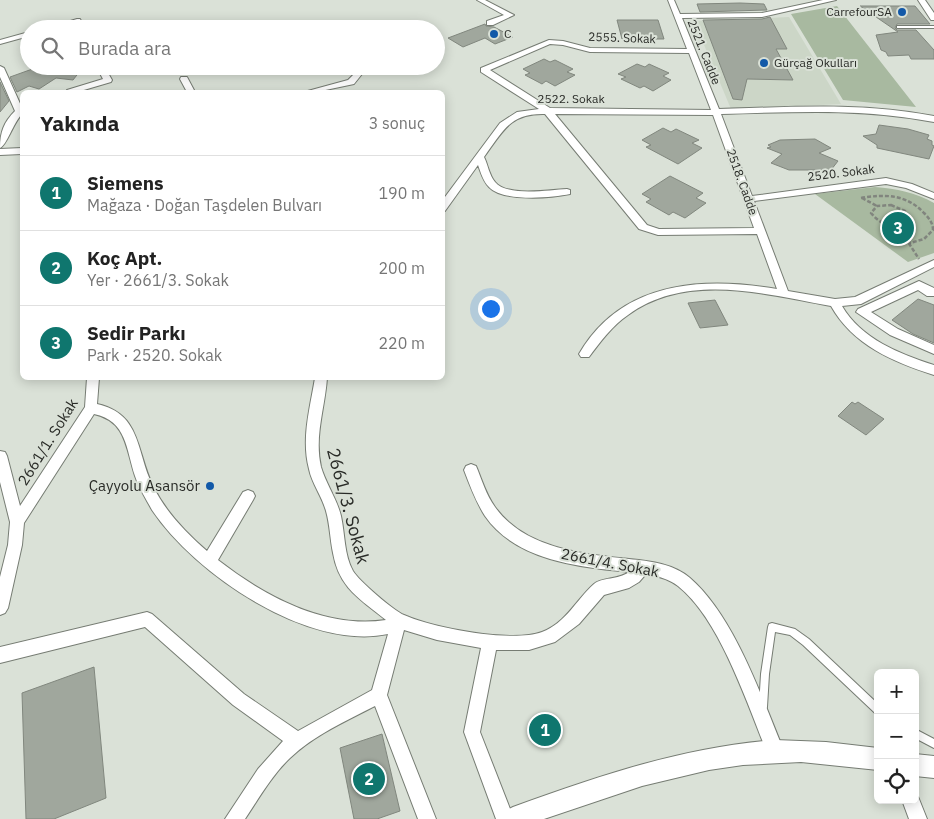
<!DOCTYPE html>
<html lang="tr">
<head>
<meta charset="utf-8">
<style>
	:root { --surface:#fff; --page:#f6f6f6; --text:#222; --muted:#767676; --line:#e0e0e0; --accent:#0f766e }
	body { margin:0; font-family:"IBM Plex Sans",sans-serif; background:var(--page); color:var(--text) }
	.controls { position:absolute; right:15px; bottom:15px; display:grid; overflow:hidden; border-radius:8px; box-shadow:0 2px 12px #0003 }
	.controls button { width:45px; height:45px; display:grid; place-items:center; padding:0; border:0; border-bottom:1px solid var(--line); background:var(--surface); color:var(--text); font:25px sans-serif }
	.you { position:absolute; left:490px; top:308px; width:18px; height:18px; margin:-12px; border:4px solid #fff; border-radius:50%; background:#1a73e8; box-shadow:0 0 0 8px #1a73e833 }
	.badge { display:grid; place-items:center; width:32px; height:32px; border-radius:50%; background:var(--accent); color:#fff; font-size:16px; font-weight:700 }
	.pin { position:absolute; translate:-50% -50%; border:2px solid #fff; box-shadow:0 1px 5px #0006 }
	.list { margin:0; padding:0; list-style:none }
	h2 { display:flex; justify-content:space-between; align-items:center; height:65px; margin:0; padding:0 20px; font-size:21px }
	h2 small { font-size:16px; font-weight:400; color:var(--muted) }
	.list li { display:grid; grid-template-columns:32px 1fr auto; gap:15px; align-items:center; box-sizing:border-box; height:75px; padding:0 20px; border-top:1px solid var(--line) }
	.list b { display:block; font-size:19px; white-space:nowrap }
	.list p { margin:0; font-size:16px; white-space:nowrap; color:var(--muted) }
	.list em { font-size:16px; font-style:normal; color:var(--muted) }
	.icon { flex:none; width:28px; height:28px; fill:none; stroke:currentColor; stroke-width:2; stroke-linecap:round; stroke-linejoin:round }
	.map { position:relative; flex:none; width:934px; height:819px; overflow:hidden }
	.search { position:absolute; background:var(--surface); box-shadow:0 2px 12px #0003; left:20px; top:20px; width:425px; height:55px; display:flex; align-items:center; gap:12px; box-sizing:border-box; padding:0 18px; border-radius:28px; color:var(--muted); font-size:19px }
	.panel { position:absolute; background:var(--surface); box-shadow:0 2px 12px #0003; left:20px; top:90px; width:425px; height:290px; border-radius:8px }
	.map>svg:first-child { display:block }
	.built { fill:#ccd6c7 }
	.green { fill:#a8b9a0 }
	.building { fill:#a0a79d; stroke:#81877e }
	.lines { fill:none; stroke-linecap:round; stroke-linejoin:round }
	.service-casing { stroke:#767c73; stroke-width:2 }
	.minor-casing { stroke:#767c73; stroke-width:2 }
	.tertiary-casing { stroke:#767c73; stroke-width:2 }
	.path { stroke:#81857e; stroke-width:2.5; stroke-dasharray:4 2; stroke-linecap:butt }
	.service { fill:#fff; fill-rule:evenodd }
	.minor { fill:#fff; fill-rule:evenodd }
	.tertiary { fill:#fff; fill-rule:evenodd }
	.poi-dot { fill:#1259a8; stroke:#dae1d7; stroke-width:2 }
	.labels { text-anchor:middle; stroke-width:4; stroke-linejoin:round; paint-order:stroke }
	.far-poi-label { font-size:12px; fill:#292b27; stroke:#dae1d7; text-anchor:start }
	.far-street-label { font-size:12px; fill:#292b27; stroke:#dae1d7 }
	.street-label { font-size:15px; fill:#292b27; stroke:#dae1d7 }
	.poi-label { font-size:15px; fill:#292b27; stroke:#dae1d7; text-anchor:end }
	.near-street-label { font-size:18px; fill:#292b27; stroke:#dae1d7 }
</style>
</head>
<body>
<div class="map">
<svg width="934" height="819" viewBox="0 0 934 819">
	<rect width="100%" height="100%" fill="#dae1d7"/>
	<!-- built -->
	<path class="built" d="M789,17L841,104L731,109L694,21Z"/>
	<!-- green -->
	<path class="green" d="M837,6L916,107L843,100L791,14Z
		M875,187C897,189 915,192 934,203V253L908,262L815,194Z"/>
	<!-- building -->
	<path class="building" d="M740,3L764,4L767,10L700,12L697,4Z
		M860,6H915L930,24H897L895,28L897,30H916L934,50V59H911L909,55L888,56L886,52L881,50L876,35L898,32Z
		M770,17L787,49H776L793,80L747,79L742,100L733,99L703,20L762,19Z
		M617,20H658L664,39H622Z
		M485,24L486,26L494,27L513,37L495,44L485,38L463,47L448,38Z
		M544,59L550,62L555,60L573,69L567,72L575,75L555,86L546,81L542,84L525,75L530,73L523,69Z
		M637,64L645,67L649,64L669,73L663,76L671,80L653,91L644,86L640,88L621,79L626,77L618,74Z
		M65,66H84L73,80L56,78L39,89L29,86L17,92L10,77L38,67L62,70Z
		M0,82L9,101L0,112Z
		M879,125L908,129L929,135L927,139L932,141V145L934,146L929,159L877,148V145L863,136L876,134Z
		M663,128L671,132L676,129L699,140L692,143L702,148L678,164L646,147L651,145L642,140Z
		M815,139L831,148L819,153L838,161L831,170H789L771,163L782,154L767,148L771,147L768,145L780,140Z
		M670,176L703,193L696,198L706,203L685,218L673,212L669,215L646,202L651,199L642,194Z
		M918,299L934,305V343L913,334L892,320Z
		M715,300L728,325L700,328L688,303Z
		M852,402L855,404L858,402L884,419L866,435L838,416Z
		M94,667L106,798L54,819H26L22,693Z
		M382,734L400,811L377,819H354L340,748Z"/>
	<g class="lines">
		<defs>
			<path id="service" d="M897,26H934V28H897Z
				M772,623L795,629L809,639L878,704V714L875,713L803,645L790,635L775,632L769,674L767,707L766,710L763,711L760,710L759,707L761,674L768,627L769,624Z
				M915,729L934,739V748L915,738Z"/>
			<path id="minor" d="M477,0H485L514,15L493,25H487V21L504,15Z
				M668,0H674L680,14L762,13L823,0H836L762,17L682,18L719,109C792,107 862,102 934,116V122C863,108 793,112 721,114L752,196L886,178L912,184L934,193V199L906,188L886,184L754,201L788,291L835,299L855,297L934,260V267L861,304L842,306C861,339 900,354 934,365V375C893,362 853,345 831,306C765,294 687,272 628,315C612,326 600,342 589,357H581L579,354C621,281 702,276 777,289L757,234L658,235L639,229L545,114C510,113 503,131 484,157C488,165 489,175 495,182C507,197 549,190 567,189L570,190V194C551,198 503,202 489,187C483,181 481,173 478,165L445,211L442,212V201L500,123L517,112L539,109L481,72V68L549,40L563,41L590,48L687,49ZM550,44L563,45L590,52L689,53L711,110L550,108L490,70ZM555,114L713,115L754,228L659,229L647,225Z
				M918,0H925L934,13V20H931Z
				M77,19H80L85,29H77L75,24L57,29H44Z
				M29,32V36L0,44V40Z
				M0,66L4,68L22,108V114C13,123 7,145 0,148C0,132 4,122 15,111L0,77Z
				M96,66H104L112,80L111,82L77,92H66L67,90L103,79Z
				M387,66H396L385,73L362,74L354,84L316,92H304L348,80L354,74L327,71L323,69L324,67C341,65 373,76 387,66Z
				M181,77H187L195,92H187L180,79Z
				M22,148V154L0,155V149Z
				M919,281L934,288V296H927L918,290L871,312L898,329L934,345V354L890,335L856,312L858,309Z
				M87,378H99L97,404C142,414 136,452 153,486C165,511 186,533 207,551L243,492L248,490L253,492L255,496L253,500L218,560C264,596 325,629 386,620C360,599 339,588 333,553C330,539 330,525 326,511C322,496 312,484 309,469C301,439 310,408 315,378H327C325,408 314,436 321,467C326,484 337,499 341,516C345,534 344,555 353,571C359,581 394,611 404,615C434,628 511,643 542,632C566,623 576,600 594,584C602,577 618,580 629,572C580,567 516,561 485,516C476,502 470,486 464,470L466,466L471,464L476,466C482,480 486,495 495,507C525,549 583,554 629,559C650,561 674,564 690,578C734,616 762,698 784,751L781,757L775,760L769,757C748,707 721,620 678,586C669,579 658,576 646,574L639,582L629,588L604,595L579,624L555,642L529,650H496L480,732L514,819H496L464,732L481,648L437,640L404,630L387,695L436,819H418L375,706C346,721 314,735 290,758C272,775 259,798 245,819H225L258,769L283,741L233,705L145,627L0,663V647L147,612L152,614L244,694L298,731L372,690L388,634C308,651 195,574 152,510C146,499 139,488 135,476C126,449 127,421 94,414L24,523L22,545L8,608L5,613L0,615V577L8,545L10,522L0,482V451L5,452L7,456L20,506L85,407Z
				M915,793L917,794L927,819H909L902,800H915Z"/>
			<path id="tertiary" d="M775,740L826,742L878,748V770L801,762L743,765L709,770L642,786L544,819H501L505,811L513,807C598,776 684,747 775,740Z
				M915,754L934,756V778L915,776Z"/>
		</defs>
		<!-- service casing -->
		<use href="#service" class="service-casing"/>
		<!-- minor casing -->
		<use href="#minor" class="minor-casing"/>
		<!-- tertiary casing -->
		<use href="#tertiary" class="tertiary-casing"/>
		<!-- path -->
		<path class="path" d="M861,198C885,194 906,194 924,213C929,218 933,223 933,230L924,239L910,243
			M862,198L877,206
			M891,205L905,211L912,220L907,227C892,228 881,225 871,213L877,206Z
			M899,228L919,259"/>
		<!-- service -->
		<use href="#service" class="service"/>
		<!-- minor -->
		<use href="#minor" class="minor"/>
		<!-- tertiary -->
		<use href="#tertiary" class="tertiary"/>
	</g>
	<!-- markers -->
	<g class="poi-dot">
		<circle cx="902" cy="12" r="5"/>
		<circle cx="494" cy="34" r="5"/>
		<circle cx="764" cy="63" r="5"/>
		<circle cx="210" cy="486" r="5"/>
	</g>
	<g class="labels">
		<!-- far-poi labels -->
		<g class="far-poi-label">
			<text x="892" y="16" text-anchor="end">CarrefourSA</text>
			<text x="504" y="38">C</text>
			<text x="774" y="67">Gürçağ Okulları</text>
		</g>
		<!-- far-street labels -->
		<g class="far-street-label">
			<text transform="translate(622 38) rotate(2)" y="4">2555. Sokak</text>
			<text transform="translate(704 52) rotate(68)" y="4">2521. Cadde</text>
			<text x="571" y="103">2522. Sokak</text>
			<text transform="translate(841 173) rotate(-7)" y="4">2520. Sokak</text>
			<text transform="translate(742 182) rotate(70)" y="4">2518. Cadde</text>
		</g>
		<!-- street labels -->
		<g class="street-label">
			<text transform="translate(48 442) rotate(-58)" y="5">2661/1. Sokak</text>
			<text transform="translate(610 563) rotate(11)" y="5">2661/4. Sokak</text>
		</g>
		<!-- poi labels -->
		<g class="poi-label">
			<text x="200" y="491">Çayyolu Asansör</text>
		</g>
		<!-- near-street labels -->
		<g class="near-street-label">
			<text transform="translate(348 506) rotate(75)" y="6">2661/3. Sokak</text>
		</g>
	</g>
</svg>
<div class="controls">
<button>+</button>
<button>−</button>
<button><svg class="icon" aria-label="locate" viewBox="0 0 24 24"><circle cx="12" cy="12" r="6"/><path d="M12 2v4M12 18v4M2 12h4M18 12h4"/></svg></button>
</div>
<div class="you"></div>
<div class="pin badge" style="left:545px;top:730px">1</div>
<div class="pin badge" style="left:369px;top:779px">2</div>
<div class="pin badge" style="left:898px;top:228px">3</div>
<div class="search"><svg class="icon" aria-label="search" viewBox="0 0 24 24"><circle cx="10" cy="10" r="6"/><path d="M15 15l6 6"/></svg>Burada ara</div>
<section class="panel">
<h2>Yakında<small>3 sonuç</small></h2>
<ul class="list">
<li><span class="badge">1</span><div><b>Siemens</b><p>Mağaza · Doğan Taşdelen Bulvarı</p></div><em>190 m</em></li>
<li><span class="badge">2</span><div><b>Koç Apt.</b><p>Yer · 2661/3. Sokak</p></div><em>200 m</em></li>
<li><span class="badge">3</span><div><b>Sedir Parkı</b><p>Park · 2520. Sokak</p></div><em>220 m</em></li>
</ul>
</section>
</div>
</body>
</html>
